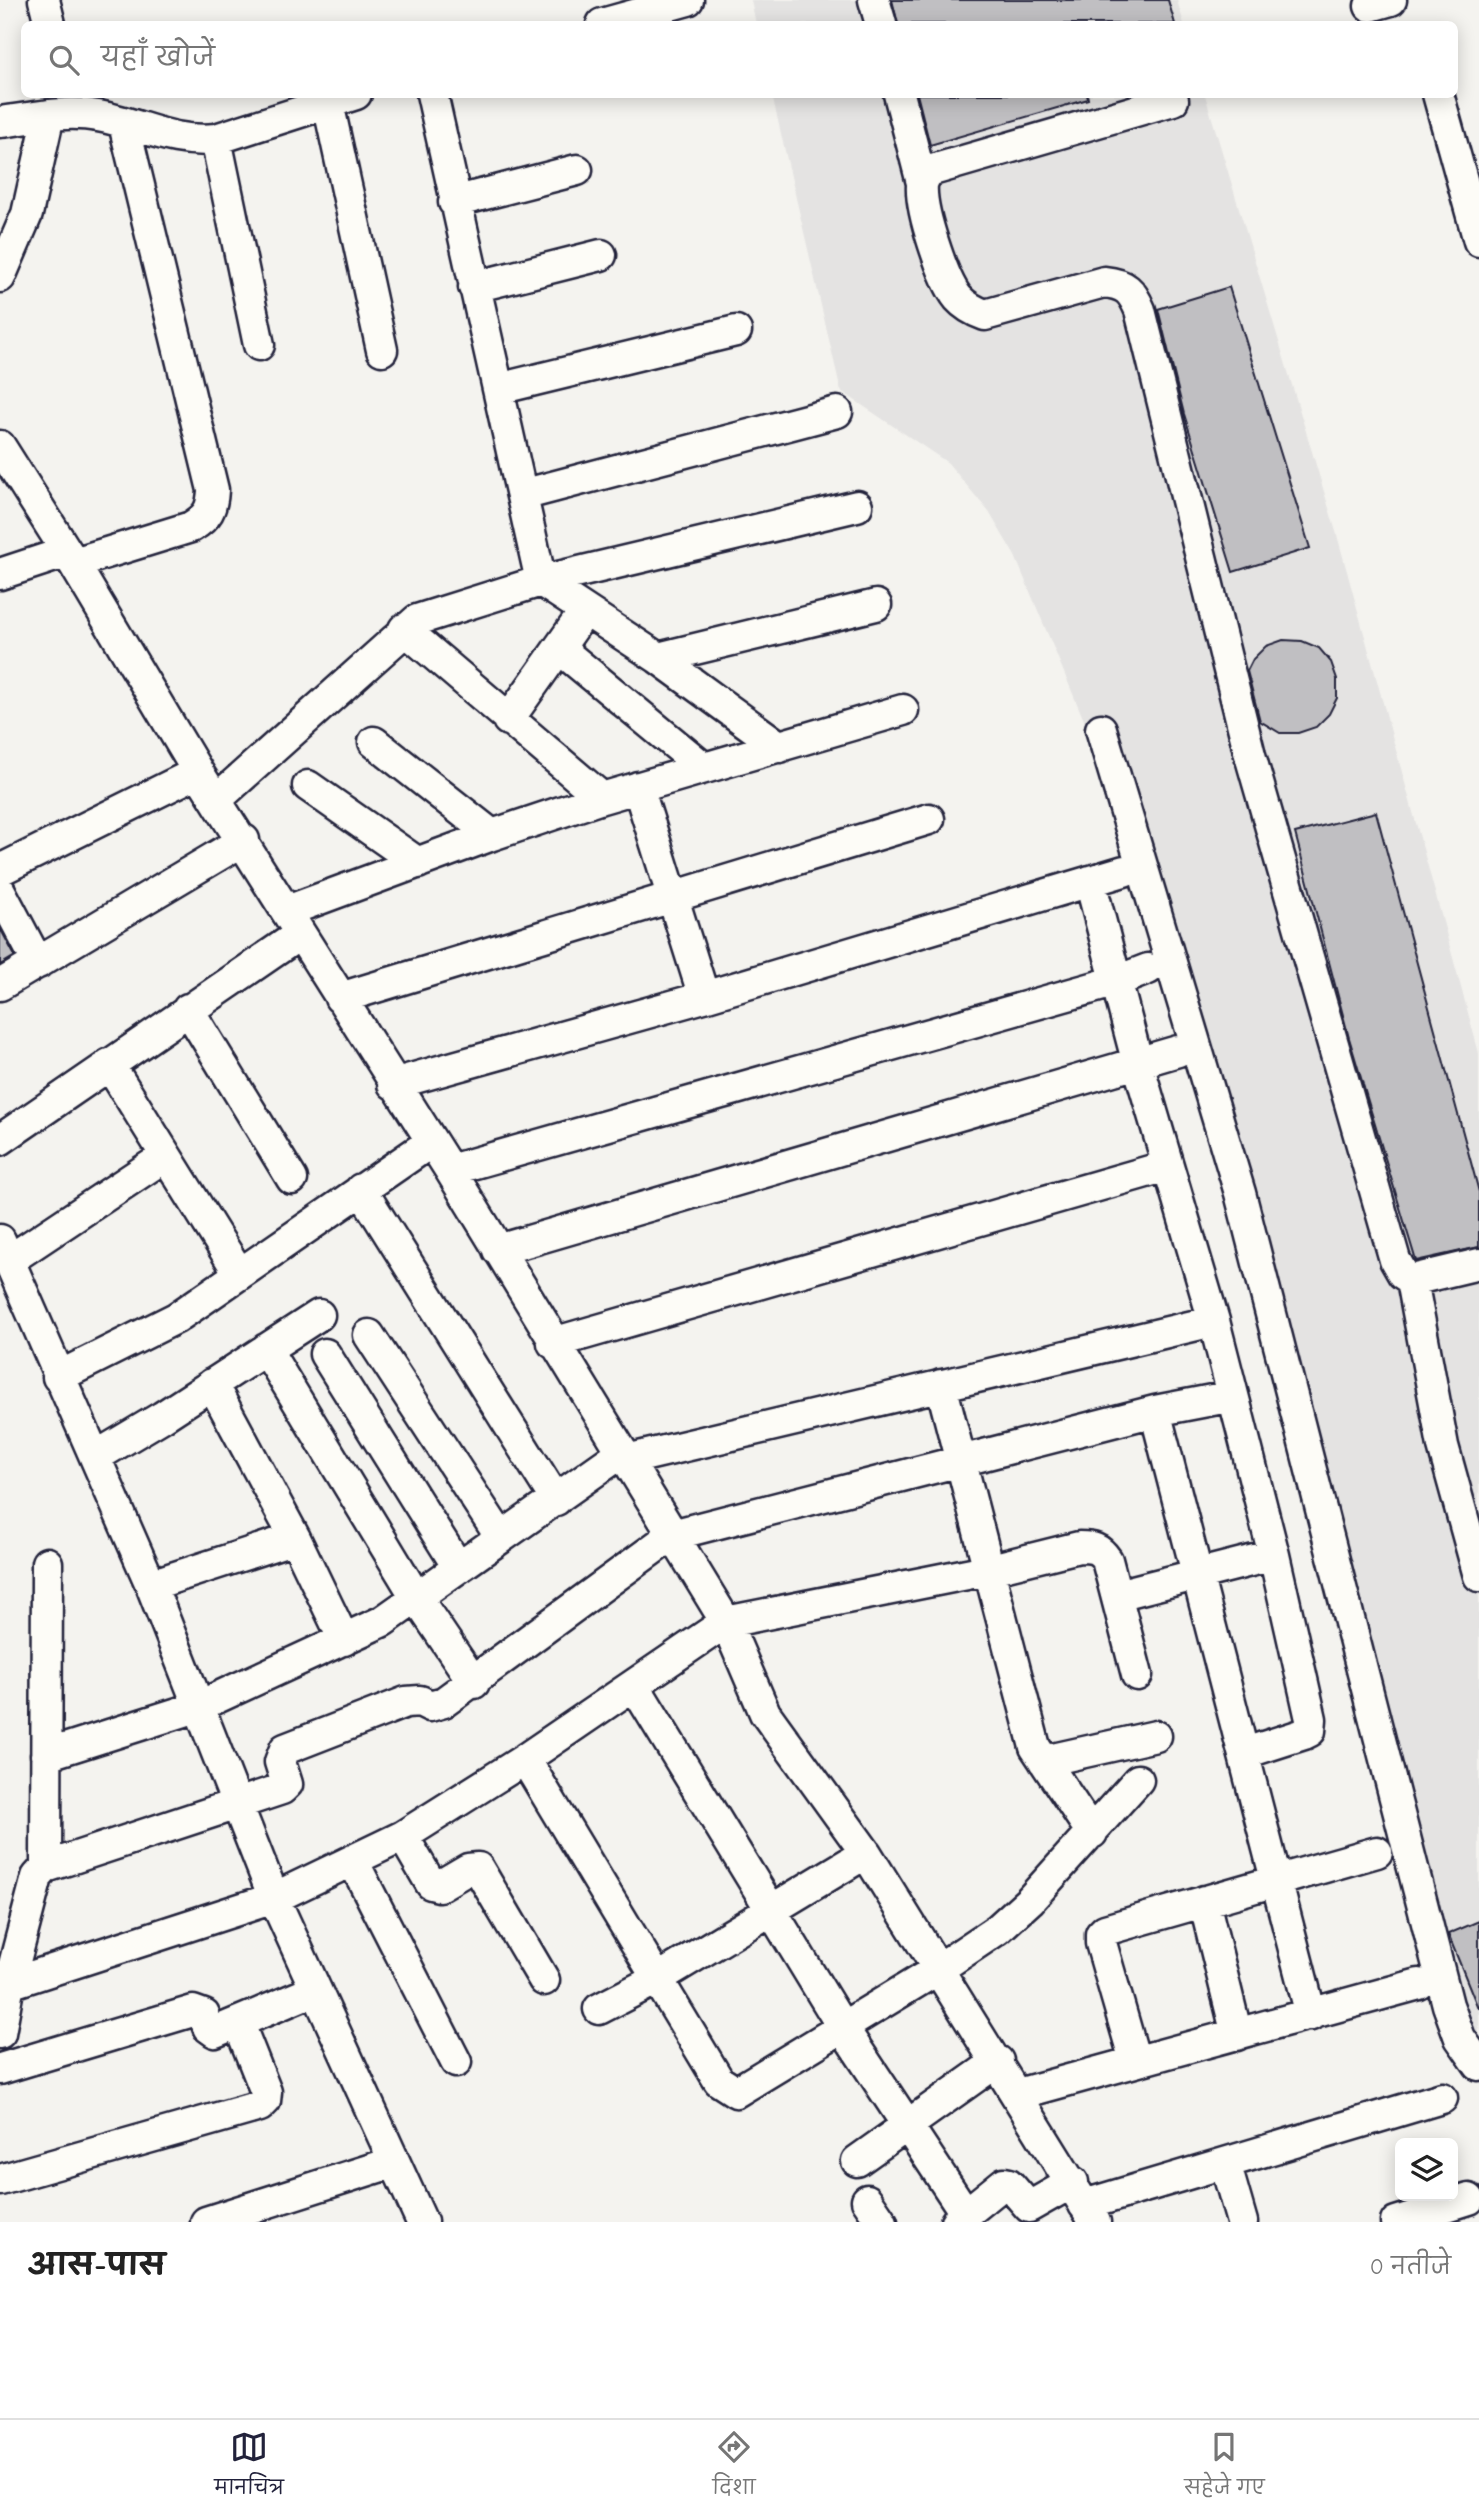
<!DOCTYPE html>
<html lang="hi">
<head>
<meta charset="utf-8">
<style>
	:root { --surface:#fff; --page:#f2f2f2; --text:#222; --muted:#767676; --line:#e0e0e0; --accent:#22223b }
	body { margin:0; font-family:"Comic Neue","Playpen Sans Deva",sans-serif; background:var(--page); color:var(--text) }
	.controls { position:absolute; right:21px; bottom:21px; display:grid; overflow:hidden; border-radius:10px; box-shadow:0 4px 18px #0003 }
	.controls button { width:63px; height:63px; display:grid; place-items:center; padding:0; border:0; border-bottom:2px solid var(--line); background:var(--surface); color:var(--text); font:35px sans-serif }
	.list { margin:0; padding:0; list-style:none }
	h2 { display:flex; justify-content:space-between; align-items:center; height:91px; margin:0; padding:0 28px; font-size:30px }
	h2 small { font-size:23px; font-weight:400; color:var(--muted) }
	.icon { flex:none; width:38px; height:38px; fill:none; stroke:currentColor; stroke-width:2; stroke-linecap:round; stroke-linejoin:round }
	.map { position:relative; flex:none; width:1479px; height:2222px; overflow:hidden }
	.search { position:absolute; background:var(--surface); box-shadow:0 4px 18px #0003; left:21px; right:21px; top:21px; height:77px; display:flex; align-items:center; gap:18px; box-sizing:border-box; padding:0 24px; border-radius:10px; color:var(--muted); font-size:26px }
	.sheet { height:196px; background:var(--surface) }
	nav { display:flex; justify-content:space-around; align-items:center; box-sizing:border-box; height:98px; border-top:2px solid var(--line); background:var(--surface); font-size:19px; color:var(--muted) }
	nav a { display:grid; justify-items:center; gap:4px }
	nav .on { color:var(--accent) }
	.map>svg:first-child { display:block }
	.built { fill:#e4e3e2 }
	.building { fill:#c0bfc2; stroke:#22223b; stroke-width:2 }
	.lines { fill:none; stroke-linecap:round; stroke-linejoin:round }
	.minor-casing { stroke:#22223b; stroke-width:35 }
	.minor { stroke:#fdfcf7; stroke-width:30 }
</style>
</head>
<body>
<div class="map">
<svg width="1479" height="2222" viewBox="0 0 1479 2222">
	<rect width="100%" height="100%" fill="#f4f3ef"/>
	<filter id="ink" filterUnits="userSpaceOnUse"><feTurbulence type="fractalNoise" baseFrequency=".0143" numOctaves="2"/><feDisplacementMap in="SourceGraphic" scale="14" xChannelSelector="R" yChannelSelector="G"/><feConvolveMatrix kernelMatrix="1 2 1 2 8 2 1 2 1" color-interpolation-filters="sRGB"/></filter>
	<g filter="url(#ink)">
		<!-- built -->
		<path class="built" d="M751,0H1177L1184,24H756Z
			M772,95H1205L1337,535L1479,1053V2078L1240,1139L1146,856L1107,775L1015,556L989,512L948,463L841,391Z"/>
		<!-- building -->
		<path class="building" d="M892,0H1168L1175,24H898Z
			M917,94H1087L1088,99L930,145Z
			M1229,287L1310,548L1233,572L1184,414L1158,309Z
			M1283,640L1302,641L1319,648L1331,662L1337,679V698L1329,714L1316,727L1298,733H1280L1260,721L1247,671L1253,659L1266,646Z
			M1376,812L1479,1192V1247L1416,1261L1349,1038L1295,833Z
			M0,928L15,956L0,965Z
			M1479,1921V2008H1478L1448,1934Z"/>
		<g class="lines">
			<defs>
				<path id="minor" d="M44,0L50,24
					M874,0L881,24
					M1370,6L1391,0
					M602,24L688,0
					M432,94L541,581L658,658L780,747
					M899,94L922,183
					M1438,94L1479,241
					M1173,100L929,171C926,175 923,180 922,185C920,210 943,279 958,298C966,307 974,311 985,315L1104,282C1126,284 1132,291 1140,310L1250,755L1395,1260L1403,1274L1412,1280L1479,1264
					M328,103L382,350
					M0,122C33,118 65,110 98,116C139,123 172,144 216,139L356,94
					M216,139L259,345
					M454,202L577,170
					M0,277L27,214L49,115
					M474,287L601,255
					M498,389L736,331
					M0,446L67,552L198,772L450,1170L726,1622L765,1713L866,1853L1095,2222
					M522,495L837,412
					M74,563L191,527C208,517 212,509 213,490L124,124
					M0,574L67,552
					M404,629L602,798
					M560,649L704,768
					M658,658L876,605
					M508,720L585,611
					M1101,729L1240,1193L1448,2005L1460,2038L1479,2065
					M374,742L492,835
					M308,786L418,863
					M638,787L704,997
					M217,799L417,620L541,581L857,506
					M0,870L198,772
					M1090,881L1138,1064L1214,1321L1274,1555L1311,1719L1310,1731L1304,1734L1245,1753
					M0,891L38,963
					M287,911L492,835L602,798L903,710
					M0,985L244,840
					M340,998L929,819
					M188,1009L292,1179
					M109,1064L239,1273
					M393,1084L704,997L1124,871
					M0,1140L300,934
					M450,1170L1117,981L1148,969
					M361,1189L556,1500
					M0,1240L151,1585L274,1898L422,2222
					M498,1250L1178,1051
					M8,1261L164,1157
					M1412,1280L1443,1446L1479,1576
					M369,1335L500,1536
					M553,1343L1167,1166
					M266,1349L416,1597L474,1683
					M325,1354L458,1567
					M58,1377L176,1318L431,1142
					M212,1384L295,1538L344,1640
					M941,1385L1035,1747L1092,1833
					M1155,1411L1311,2015
					M95,1457L162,1417L319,1315
					M626,1460L1214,1321
					M151,1585L295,1538
					M1117,1595L1274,1555
					M634,1685L843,2028L966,2214
					M46,1755L197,1707L383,1621L621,1453
					M525,1759L719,2081L736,2092L940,1968L998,1929L1030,1900L1138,1780
					M1044,1761L1156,1736
					M403,1836L431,1884L439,1886L468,1869L478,1868L544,1980
					M353,1861L456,2062
					M46,1867L47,1563
					M1204,1901L1237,2035
					M9,1984L274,1898L403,1836L525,1759L726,1622L987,1570L1079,1547C1093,1547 1099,1548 1107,1560L1137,1675
					M599,2009L657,1979L866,1853
					M0,2033L9,1984L37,1877L46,1867L282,1789L287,1784L280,1762L285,1749L406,1702L420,1701L430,1706L444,1702L672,1535L1155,1411L1233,1396
					M1135,2061L1101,1943V1934L1105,1930L1377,1852
					M0,2069L193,2011L204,2015L208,2027L215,2032L315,1990
					M1018,2094L1419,1984
					M857,2161L998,2061
					M1225,2163L1242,2222
					M0,2180L260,2106L265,2101L266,2092L239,2024
					M867,2200L882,2222
					M1084,2205L1442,2098
					M206,2222L394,2162
					M956,2222L1004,2183L1009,2184L1029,2207L1073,2182
					M1396,2222L1469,2199"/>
			</defs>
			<!-- minor casing -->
			<use href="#minor" class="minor-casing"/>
			<!-- minor -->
			<use href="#minor" class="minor"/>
		</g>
	</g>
</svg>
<div class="controls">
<button><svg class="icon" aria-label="layers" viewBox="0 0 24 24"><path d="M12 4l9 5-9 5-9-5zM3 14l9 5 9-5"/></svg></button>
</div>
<div class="search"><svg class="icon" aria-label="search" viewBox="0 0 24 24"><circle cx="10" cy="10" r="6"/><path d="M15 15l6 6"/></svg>यहाँ खोजें</div>
</div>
<section class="sheet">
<h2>आस-पास<small>0 नतीजे</small></h2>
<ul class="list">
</ul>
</section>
<nav>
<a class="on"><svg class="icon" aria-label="map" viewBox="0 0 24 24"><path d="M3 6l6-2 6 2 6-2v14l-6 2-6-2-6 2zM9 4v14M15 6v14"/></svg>मानचित्र</a>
<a><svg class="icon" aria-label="directions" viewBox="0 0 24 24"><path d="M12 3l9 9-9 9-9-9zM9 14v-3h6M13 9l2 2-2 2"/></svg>दिशा</a>
<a><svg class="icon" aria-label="saved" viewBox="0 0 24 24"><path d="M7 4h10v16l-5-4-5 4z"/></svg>सहेजे गए</a>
</nav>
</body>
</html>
